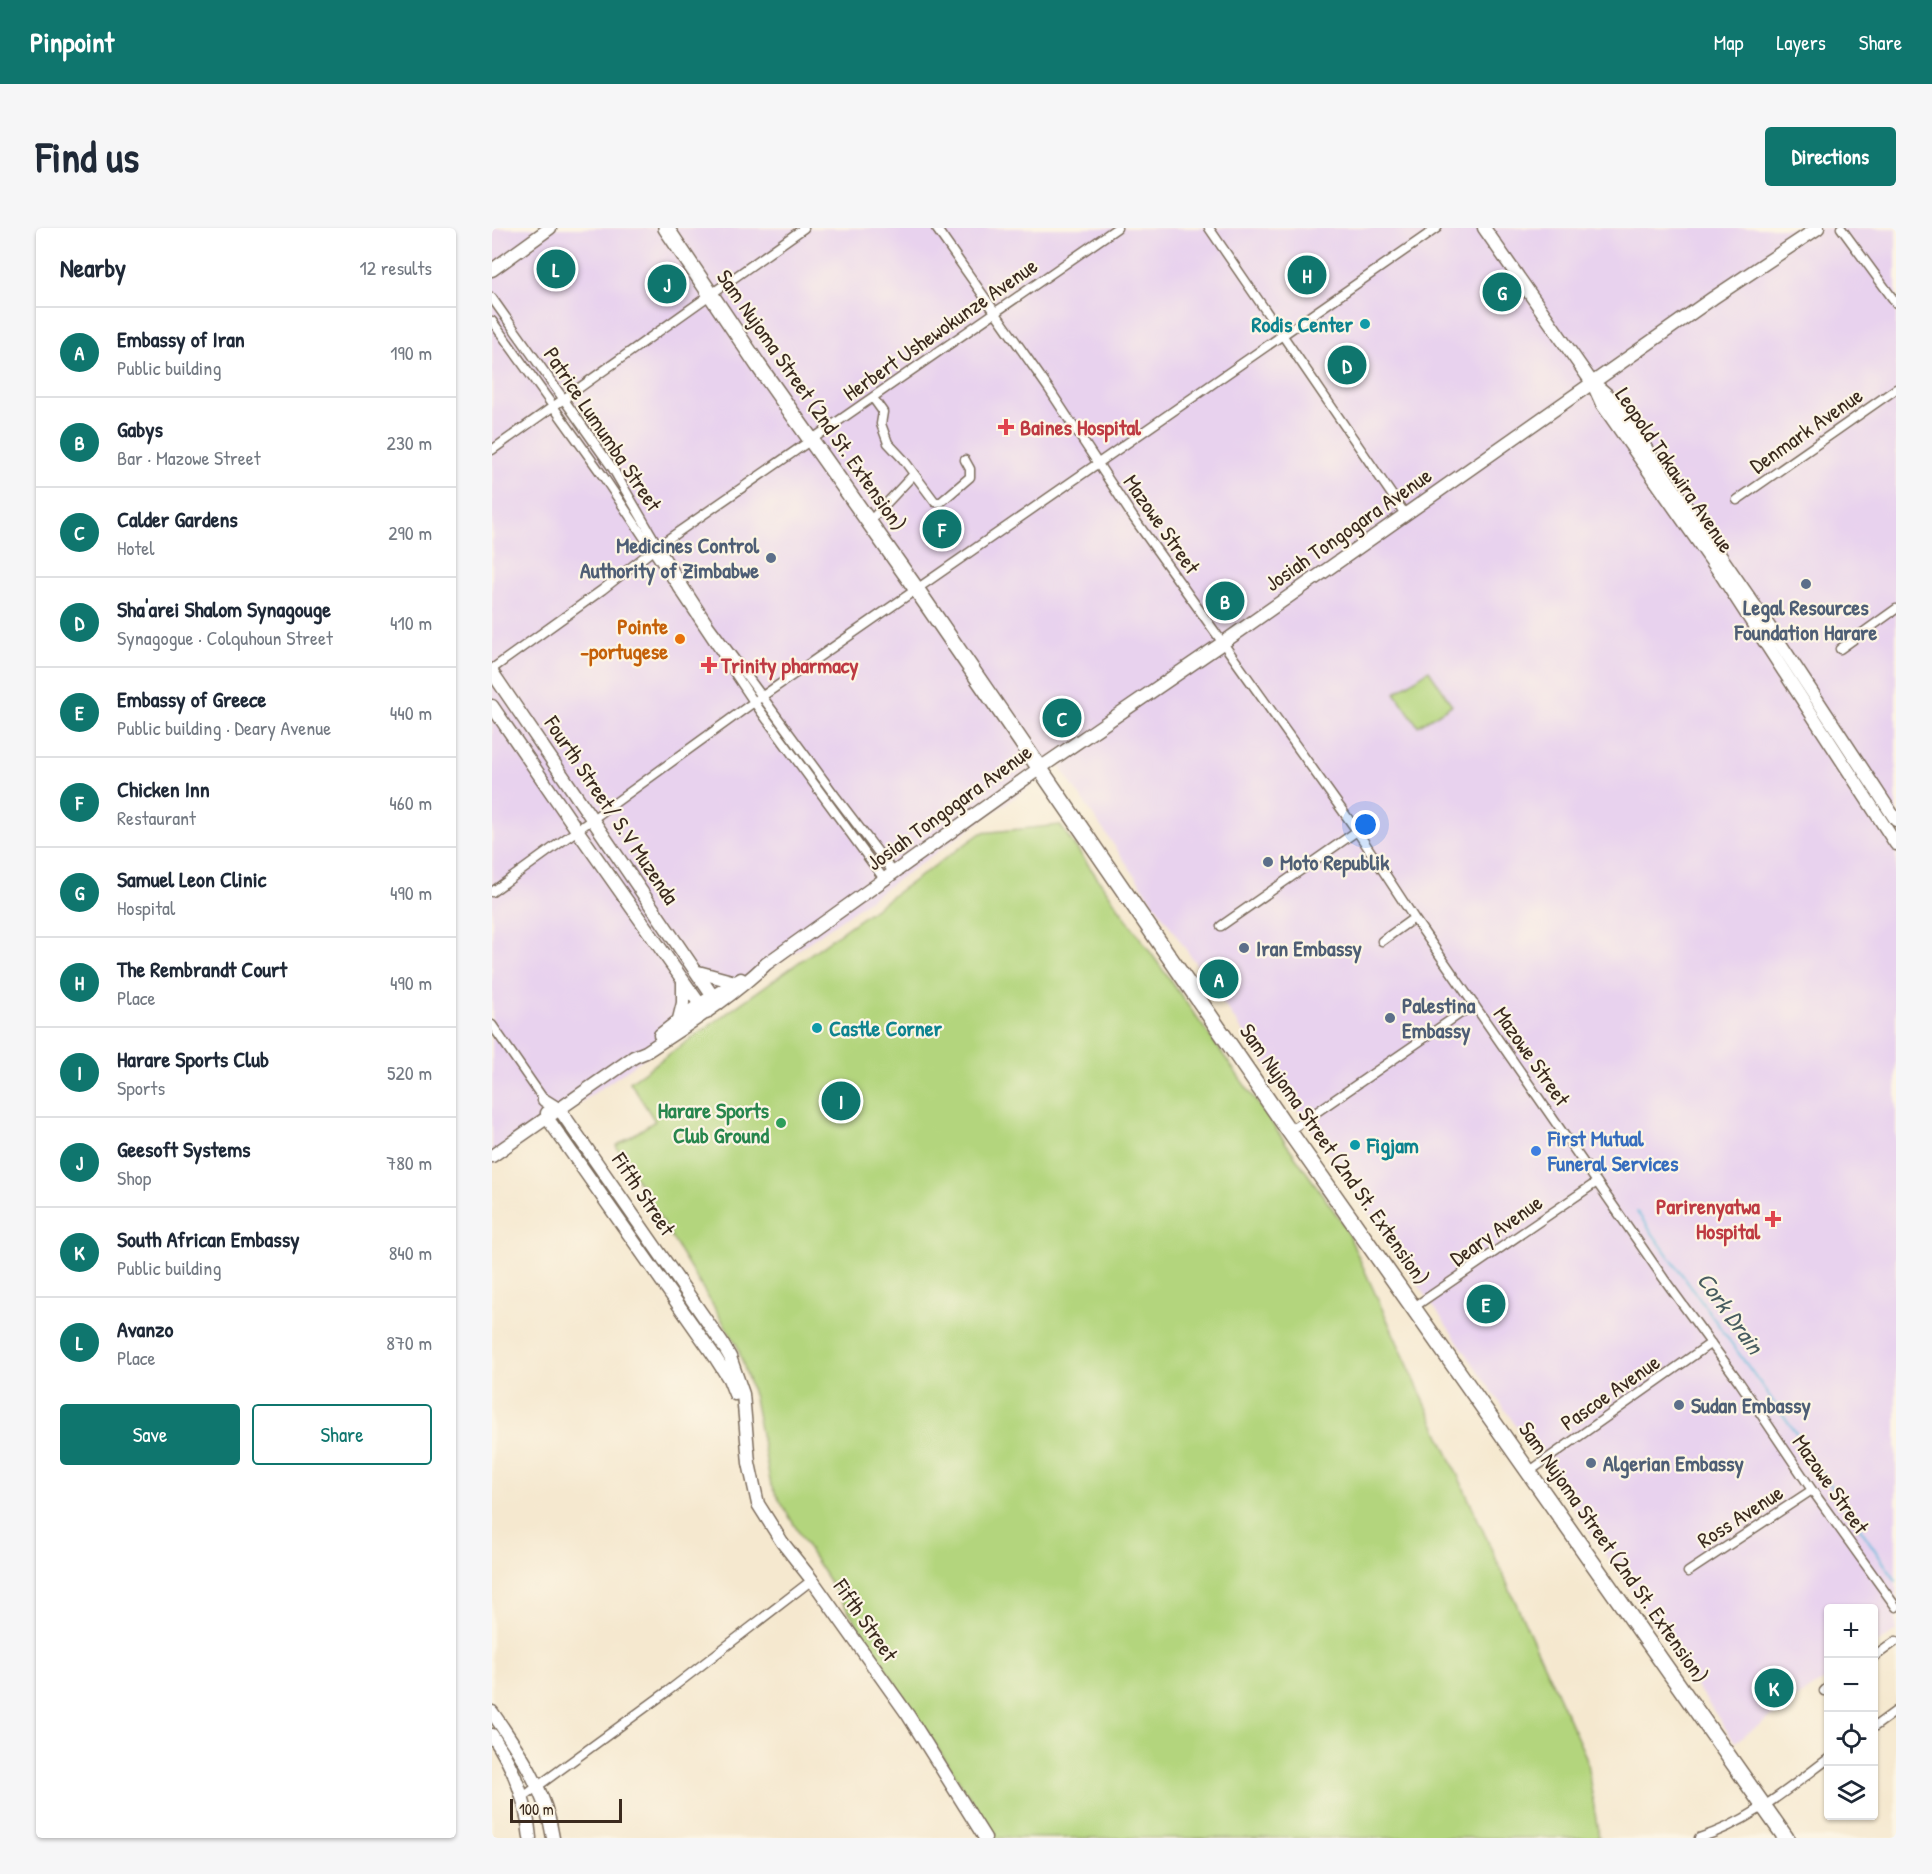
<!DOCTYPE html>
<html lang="en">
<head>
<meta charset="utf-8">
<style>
	:root { --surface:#fff; --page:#f6f6f7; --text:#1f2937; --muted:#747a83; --line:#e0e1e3; --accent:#0f766e }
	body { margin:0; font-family:"Patrick Hand",sans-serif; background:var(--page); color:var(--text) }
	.controls { position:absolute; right:18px; bottom:18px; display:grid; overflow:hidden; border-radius:6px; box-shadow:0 2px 4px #0004 }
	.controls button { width:54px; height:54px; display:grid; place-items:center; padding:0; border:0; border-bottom:2px solid var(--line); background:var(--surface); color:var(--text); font:30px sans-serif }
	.scale { position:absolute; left:18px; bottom:15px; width:112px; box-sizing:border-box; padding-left:6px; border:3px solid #3b2a1e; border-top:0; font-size:16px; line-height:21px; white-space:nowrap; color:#3b2a1e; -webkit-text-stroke:4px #fcf5e5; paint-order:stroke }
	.you { position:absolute; left:874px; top:597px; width:21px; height:21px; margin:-15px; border:4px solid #fff; border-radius:50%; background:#1a73e8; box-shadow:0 0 0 9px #1a73e833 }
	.badge { display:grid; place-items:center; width:39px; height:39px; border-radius:50%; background:var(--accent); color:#fff; font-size:20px; font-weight:700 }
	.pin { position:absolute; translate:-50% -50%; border:3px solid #fff; box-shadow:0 2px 6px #0006 }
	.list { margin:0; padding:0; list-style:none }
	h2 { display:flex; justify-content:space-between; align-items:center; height:78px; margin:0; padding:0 24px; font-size:26px }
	h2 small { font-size:20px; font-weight:400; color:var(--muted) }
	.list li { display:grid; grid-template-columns:39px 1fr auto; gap:18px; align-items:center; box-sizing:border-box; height:90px; padding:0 24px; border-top:2px solid var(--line) }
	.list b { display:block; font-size:22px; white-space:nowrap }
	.list p { margin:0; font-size:20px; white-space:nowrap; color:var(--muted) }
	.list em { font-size:20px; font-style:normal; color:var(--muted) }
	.actions { display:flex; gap:12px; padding:18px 24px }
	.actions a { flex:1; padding:14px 0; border:2px solid var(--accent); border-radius:6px; text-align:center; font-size:21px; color:var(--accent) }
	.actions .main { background:var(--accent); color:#fff }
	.icon { flex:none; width:33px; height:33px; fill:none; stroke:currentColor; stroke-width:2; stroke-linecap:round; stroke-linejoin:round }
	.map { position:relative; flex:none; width:1404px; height:1610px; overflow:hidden; border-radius:6px }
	header { display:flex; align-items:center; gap:36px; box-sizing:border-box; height:84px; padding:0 30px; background:var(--accent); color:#fff }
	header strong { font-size:28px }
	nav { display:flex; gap:33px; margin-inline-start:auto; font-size:21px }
	.intro { display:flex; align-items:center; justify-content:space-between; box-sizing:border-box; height:144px; padding:0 36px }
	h1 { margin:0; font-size:42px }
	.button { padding:15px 27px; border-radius:6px; background:var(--accent); color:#fff; font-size:21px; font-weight:700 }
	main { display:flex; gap:36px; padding:0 36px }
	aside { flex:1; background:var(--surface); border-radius:6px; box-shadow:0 2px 4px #0004 }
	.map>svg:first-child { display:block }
	.built { fill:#e8d2ee }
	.green { fill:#b3d57d; stroke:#77804e; stroke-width:1.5 }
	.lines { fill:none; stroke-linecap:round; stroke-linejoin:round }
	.stream { stroke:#5dbadb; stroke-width:2 }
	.street-casing { stroke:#7c6c5c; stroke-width:11 }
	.secondary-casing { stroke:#7c6c5c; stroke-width:15 }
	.highway-casing { stroke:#7c6c5c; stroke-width:18 }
	.street { stroke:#fff; stroke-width:8 }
	.secondary { stroke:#fff; stroke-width:12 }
	.highway { stroke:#fff; stroke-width:15 }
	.culture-dot { fill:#0f9aa8; stroke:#fcf5e5; stroke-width:2 }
	.health-dot { fill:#e0444e; stroke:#fcf5e5; stroke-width:2 }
	.service-dot { fill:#5c6f8a; stroke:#fcf5e5; stroke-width:2 }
	.food-dot { fill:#e8710a; stroke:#fcf5e5; stroke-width:2 }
	.leisure-dot { fill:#2e9e5b; stroke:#fcf5e5; stroke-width:2 }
	.shop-dot { fill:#3f7fe0; stroke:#fcf5e5; stroke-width:2 }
	.labels { text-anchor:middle; stroke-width:4.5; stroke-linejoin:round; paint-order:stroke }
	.culture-label { font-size:22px; font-weight:bold; fill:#0d838f; stroke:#fcf5e5; text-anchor:start }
	.street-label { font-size:22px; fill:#3b2a1e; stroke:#fcf5e5 }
	.health-label { font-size:22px; font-weight:bold; fill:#be3a42; stroke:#fcf5e5; text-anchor:start }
	.service-label { font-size:22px; font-weight:bold; fill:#4e5e75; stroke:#fcf5e5; text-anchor:start }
	.food-label { font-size:22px; font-weight:bold; fill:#c56008; stroke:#fcf5e5; text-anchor:end }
	.leisure-label { font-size:22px; font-weight:bold; fill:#27864d; stroke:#fcf5e5; text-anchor:end }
	.shop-label { font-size:22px; font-weight:bold; fill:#366cbe; stroke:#fcf5e5; text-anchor:start }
	.water-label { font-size:24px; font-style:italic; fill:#475c60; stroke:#fcf5e5 }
</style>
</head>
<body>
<header>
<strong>Pinpoint</strong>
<nav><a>Map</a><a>Layers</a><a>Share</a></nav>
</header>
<div class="intro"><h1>Find us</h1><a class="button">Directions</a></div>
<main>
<aside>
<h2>Nearby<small>12 results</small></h2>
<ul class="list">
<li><span class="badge">A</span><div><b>Embassy of Iran</b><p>Public building</p></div><em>190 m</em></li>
<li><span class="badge">B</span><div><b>Gabys</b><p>Bar · Mazowe Street</p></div><em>230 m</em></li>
<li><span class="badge">C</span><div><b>Calder Gardens</b><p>Hotel</p></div><em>290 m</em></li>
<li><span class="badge">D</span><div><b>Sha'arei Shalom Synagouge</b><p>Synagogue · Colquhoun Street</p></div><em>410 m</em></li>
<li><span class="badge">E</span><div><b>Embassy of Greece</b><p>Public building · Deary Avenue</p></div><em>440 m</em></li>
<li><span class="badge">F</span><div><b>Chicken Inn</b><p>Restaurant</p></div><em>460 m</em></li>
<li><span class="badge">G</span><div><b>Samuel Leon Clinic</b><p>Hospital</p></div><em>490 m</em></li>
<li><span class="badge">H</span><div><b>The Rembrandt Court</b><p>Place</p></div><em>490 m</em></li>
<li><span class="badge">I</span><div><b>Harare Sports Club</b><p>Sports</p></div><em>520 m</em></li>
<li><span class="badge">J</span><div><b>Geesoft Systems</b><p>Shop</p></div><em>780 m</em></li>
<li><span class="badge">K</span><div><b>South African Embassy</b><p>Public building</p></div><em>840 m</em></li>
<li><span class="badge">L</span><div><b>Avanzo</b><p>Place</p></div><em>870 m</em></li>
</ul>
<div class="actions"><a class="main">Save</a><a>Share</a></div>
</aside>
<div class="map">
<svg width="1404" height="1610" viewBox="0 0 1404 1610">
	<rect width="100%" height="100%" fill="#fcf5e5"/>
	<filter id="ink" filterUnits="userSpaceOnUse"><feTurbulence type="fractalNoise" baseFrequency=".0167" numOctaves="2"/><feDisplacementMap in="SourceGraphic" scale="12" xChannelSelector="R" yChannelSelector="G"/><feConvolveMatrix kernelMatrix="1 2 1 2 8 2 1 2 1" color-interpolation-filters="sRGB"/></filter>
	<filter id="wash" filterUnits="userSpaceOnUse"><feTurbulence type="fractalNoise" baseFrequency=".008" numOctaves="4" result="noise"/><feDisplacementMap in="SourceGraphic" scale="24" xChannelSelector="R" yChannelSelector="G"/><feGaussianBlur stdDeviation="1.35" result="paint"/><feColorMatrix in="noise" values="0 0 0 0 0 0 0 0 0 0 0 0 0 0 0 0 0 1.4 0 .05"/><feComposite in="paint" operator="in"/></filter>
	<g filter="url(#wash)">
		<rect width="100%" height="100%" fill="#f5e8cf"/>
		<!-- built -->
		<path class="built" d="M0,0H1404V1403L1382,1418V1380H1336V1449L1243,1514L567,538L0,937Z"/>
		<!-- green -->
		<path class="green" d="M937,442L960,477L926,498L903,465Z
			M568,597L852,997L1094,1529L1107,1610H504L319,1325L279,1258L262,1170L245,1117L124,918L163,893L138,854L489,605Z"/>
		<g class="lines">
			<!-- stream -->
			<path class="stream" d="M1145,984L1304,1205
				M1310,1215L1404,1353"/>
		</g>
	</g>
	<g filter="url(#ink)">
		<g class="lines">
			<defs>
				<path id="street" d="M444,0L557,161L641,289L865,603L922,690L1172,1051L1248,1155L1320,1262L1404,1379
					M717,0L913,286
					M1349,0L1404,75
					M0,70L121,241L166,318L216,395L344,569L402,645
					M0,93L111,248L262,474L392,651
					M381,170L391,184L389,196L396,215L411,231L443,274H449L478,249V241L473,232
					M0,222L312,0
					M1245,272L1404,161
					M377,294L422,246
					M1348,421L1404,381
					M0,441L110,362L166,318L625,0
					M0,664L262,474L945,0
					M729,698L865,603
					M890,713L922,690
					M0,797L52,872
					M797,903L982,776
					M922,1079L1105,954
					M1038,1243L1219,1115
					M1196,1344L1320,1262
					M1382,1429L1404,1413
					M1332,1463L1336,1459
					M1382,1499L1404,1483
					M31,1569L176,1463L320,1352
					M1207,1610C1256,1595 1296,1561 1336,1531"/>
				<path id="secondary" d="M992,0L1101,156L1110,176L1228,345L1404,616
					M0,42L58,0
					M1105,158L1119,170L1272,391L1404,592
					M0,444L226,776
					M0,478L85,602L214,785
					M206,744L243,754
					M187,791L191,775V752
					M168,807L208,776L249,751
					M52,872L68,882L230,1115L238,1129L251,1166L257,1235L266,1276L290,1314L320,1352L416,1487L493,1610
					M55,885L56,891L70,911L223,1129L237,1151L243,1166
					M0,928L142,829L154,824C195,797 238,771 274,736L548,540L732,414L1221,70L1326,0
					M0,1484C27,1523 54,1562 61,1610
					M0,1507C21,1538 35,1573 38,1610"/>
				<path id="highway" d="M174,0L266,137L425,362L797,903L1294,1610"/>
			</defs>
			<!-- street casing -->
			<use href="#street" class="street-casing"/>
			<!-- secondary casing -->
			<use href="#secondary" class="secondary-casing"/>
			<!-- highway casing -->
			<use href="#highway" class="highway-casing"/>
			<!-- street -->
			<use href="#street" class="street"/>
			<!-- secondary -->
			<use href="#secondary" class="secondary"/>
			<!-- highway -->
			<use href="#highway" class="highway"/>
		</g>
	</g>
	<!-- markers -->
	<g class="culture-dot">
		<circle cx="873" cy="96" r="6"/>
		<circle cx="325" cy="800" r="6"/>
		<circle cx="863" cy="917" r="6"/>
	</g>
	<g class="health-dot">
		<path d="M511 190h6v6h6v6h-6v6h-6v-6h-6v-6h6z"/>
		<path d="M214 428h6v6h6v6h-6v6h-6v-6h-6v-6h6z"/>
		<path d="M1278 982h6v6h6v6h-6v6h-6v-6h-6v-6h6z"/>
	</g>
	<g class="service-dot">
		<circle cx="279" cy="330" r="6"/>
		<circle cx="1314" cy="356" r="6"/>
		<circle cx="776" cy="634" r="6"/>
		<circle cx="752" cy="720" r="6"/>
		<circle cx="898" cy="790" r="6"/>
		<circle cx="1187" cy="1177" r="6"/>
		<circle cx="1099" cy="1235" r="6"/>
	</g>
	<circle class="food-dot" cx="188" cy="411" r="6"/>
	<circle class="leisure-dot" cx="289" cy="895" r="6"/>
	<circle class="shop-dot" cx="1044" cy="923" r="6"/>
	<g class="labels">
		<!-- culture labels -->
		<g class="culture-label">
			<text x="861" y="104" text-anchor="end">Rodis Center</text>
			<text x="337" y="808">Castle Corner</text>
			<text x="875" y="925">Figjam</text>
		</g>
		<!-- street labels -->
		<g class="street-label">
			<text transform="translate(448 101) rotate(-35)" y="8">Herbert Ushewokunze Avenue</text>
			<text transform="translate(320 172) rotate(55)" y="8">Sam Nujoma Street (2nd St. Extension)</text>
			<text transform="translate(111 201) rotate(56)" y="8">Patrice Lumumba Street</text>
			<text transform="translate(1314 202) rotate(-35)" y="8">Denmark Avenue</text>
			<text transform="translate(1183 242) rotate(56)" y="8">Leopold Takawira Avenue</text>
			<text transform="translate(670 296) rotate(55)" y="8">Mazowe Street</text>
			<text transform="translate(856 301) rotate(-35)" y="8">Josiah Tongogara Avenue</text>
			<text transform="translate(457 579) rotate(-36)" y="8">Josiah Tongogara Avenue</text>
			<text transform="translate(120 582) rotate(56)" y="8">Fourth Street/ S.V Muzenda</text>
			<text transform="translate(1040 828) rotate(55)" y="8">Mazowe Street</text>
			<text transform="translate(843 926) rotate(55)" y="8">Sam Nujoma Street (2nd St. Extension)</text>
			<text transform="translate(152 966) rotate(56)" y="8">Fifth Street</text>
			<text transform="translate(1004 1002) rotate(-35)" y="8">Deary Avenue</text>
			<text transform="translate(1118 1164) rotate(-35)" y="8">Pascoe Avenue</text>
			<text transform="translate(1339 1256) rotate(55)" y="8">Mazowe Street</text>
			<text transform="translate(1248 1288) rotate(-33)" y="8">Ross Avenue</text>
			<text transform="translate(1122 1324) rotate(55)" y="8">Sam Nujoma Street (2nd St. Extension)</text>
			<text transform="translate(374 1392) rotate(55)" y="8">Fifth Street</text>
		</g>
		<!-- health labels -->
		<g class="health-label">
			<text x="528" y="207">Baines Hospital</text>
			<text x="229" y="445">Trinity pharmacy</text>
			<text x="1268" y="986" text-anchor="end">Parirenyatwa<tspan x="1268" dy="25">Hospital</tspan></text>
		</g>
		<!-- service labels -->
		<g class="service-label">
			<text x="267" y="325" text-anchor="end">Medicines Control<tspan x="267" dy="25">Authority of Zimbabwe</tspan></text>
			<text x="1314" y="387" text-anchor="middle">Legal Resources<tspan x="1314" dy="25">Foundation Harare</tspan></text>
			<text x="788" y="642">Moto Republik</text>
			<text x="764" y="728">Iran Embassy</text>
			<text x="910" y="785">Palestina<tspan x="910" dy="25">Embassy</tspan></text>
			<text x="1199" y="1185">Sudan Embassy</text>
			<text x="1111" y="1243">Algerian Embassy</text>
		</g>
		<!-- food labels -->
		<g class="food-label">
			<text x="176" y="406">Pointe<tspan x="176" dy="25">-portugese</tspan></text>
		</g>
		<!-- leisure labels -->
		<g class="leisure-label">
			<text x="277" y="890">Harare Sports<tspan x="277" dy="25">Club Ground</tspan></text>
		</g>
		<!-- shop labels -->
		<g class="shop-label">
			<text x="1056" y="918">First Mutual<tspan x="1056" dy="25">Funeral Services</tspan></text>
		</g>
		<!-- water labels -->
		<g class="water-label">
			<text transform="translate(1238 1085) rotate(54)" y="8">Cork Drain</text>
		</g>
	</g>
</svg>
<div class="controls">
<button>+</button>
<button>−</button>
<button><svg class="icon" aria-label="locate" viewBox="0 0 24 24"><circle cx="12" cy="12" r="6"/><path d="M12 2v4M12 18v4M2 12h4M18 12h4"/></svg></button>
<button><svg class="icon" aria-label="layers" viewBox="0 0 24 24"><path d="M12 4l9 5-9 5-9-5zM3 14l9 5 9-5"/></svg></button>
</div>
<div class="scale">100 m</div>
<div class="you"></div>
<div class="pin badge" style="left:727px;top:751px">A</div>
<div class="pin badge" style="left:733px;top:373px">B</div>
<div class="pin badge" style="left:570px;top:490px">C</div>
<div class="pin badge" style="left:855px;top:137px">D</div>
<div class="pin badge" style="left:994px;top:1076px">E</div>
<div class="pin badge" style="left:450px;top:301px">F</div>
<div class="pin badge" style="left:1010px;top:64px">G</div>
<div class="pin badge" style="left:815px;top:47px">H</div>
<div class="pin badge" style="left:349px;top:873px">I</div>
<div class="pin badge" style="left:175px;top:56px">J</div>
<div class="pin badge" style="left:1282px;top:1460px">K</div>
<div class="pin badge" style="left:64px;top:41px">L</div>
</div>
</main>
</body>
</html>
